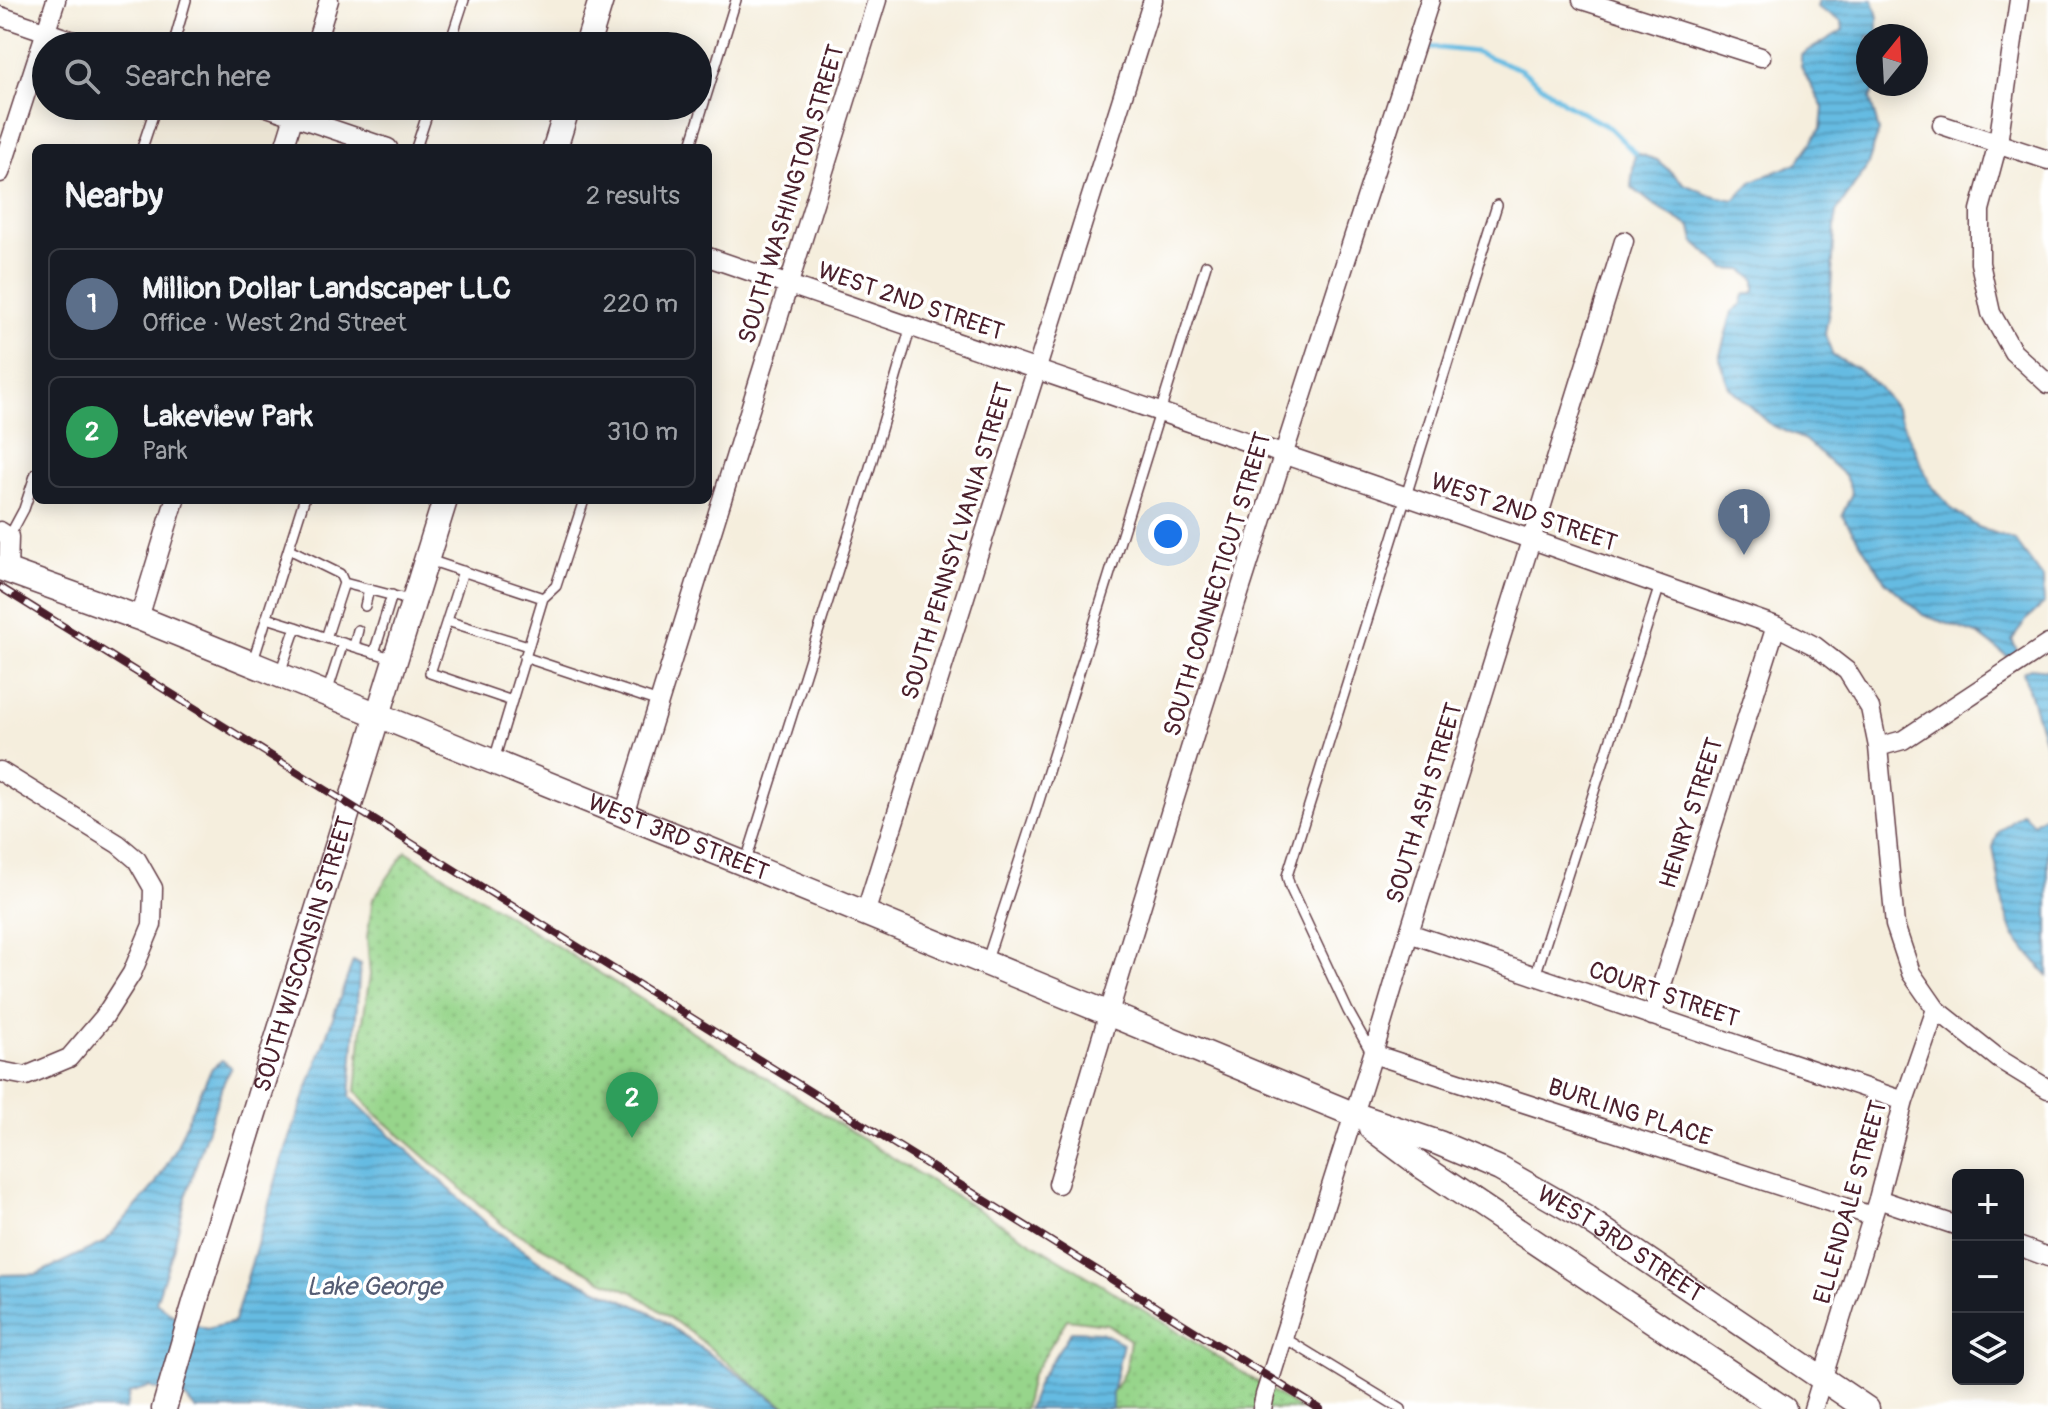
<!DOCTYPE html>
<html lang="en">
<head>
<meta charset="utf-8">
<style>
	:root { --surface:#171b24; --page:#242831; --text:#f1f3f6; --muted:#9ea1a6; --line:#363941; --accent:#2563eb }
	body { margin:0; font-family:Pangolin,sans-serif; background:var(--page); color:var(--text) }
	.controls { position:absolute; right:24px; bottom:24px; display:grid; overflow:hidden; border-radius:12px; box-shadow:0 4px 20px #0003 }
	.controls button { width:72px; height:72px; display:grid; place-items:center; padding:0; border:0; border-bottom:2px solid var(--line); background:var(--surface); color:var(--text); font:40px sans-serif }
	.compass { position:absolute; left:1856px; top:24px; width:72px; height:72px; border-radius:50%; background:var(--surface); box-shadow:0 4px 20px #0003; rotate:18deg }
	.you { position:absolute; left:1168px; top:534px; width:28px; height:28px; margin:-20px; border:6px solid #fff; border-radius:50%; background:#1a73e8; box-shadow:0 0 0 12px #1a73e833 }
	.badge { display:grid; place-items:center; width:52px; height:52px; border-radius:50%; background:var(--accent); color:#fff; font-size:26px; font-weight:700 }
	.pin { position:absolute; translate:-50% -66px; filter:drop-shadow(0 2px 4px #0008) }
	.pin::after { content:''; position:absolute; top:42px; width:28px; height:24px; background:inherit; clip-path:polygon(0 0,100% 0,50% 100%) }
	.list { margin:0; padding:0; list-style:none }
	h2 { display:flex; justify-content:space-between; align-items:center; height:104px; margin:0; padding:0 32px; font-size:34px }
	h2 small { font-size:26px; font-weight:400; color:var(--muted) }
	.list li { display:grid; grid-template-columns:52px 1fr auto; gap:24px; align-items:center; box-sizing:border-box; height:112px; margin:0 16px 16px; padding:0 16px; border:2px solid var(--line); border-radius:12px }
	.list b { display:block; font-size:30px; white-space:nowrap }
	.list p { margin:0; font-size:26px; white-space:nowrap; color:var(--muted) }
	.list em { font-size:26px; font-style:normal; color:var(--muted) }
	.icon { flex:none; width:44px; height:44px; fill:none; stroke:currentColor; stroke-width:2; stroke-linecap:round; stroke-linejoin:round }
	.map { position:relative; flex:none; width:2048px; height:1409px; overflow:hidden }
	.search { position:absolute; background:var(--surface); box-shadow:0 4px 20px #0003; left:32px; top:32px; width:680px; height:88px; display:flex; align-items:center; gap:20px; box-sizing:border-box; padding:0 28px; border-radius:44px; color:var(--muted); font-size:30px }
	.panel { position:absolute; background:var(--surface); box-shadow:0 4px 20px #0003; left:32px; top:144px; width:680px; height:360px; border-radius:12px }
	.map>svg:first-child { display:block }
	.park { fill:url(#park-dots); stroke:#707a5b; stroke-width:2 }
	.water { fill:url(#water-rules); stroke:#586d86; stroke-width:2 }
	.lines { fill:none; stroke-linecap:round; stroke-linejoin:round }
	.stream { stroke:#65bbe2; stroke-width:5 }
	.lane-casing { stroke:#643e46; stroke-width:12 }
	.street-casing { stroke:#643e46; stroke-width:21 }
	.secondary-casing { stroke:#643e46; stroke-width:27 }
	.lane { stroke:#fff; stroke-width:9 }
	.street { stroke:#fff; stroke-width:18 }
	.secondary { stroke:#fff; stroke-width:24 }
	.rail-casing { stroke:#4a1f2b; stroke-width:8 }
	.rail { stroke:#fff; stroke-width:5; stroke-dasharray:15; stroke-linecap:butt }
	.labels { text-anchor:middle; stroke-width:7; stroke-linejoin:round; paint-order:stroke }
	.street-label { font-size:24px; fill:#4a1f2b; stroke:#fff }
	.water-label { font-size:26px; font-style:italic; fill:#555d74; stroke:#fff }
</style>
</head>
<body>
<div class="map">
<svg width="2048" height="1409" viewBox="0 0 2048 1409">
	<defs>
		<pattern id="park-dots" width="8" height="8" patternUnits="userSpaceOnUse" patternTransform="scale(2)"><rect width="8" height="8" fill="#97d58b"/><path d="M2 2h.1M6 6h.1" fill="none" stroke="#84b678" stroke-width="1.8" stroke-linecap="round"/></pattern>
		<pattern id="water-rules" width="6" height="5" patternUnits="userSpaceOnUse" patternTransform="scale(2)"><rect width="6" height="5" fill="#65bbe2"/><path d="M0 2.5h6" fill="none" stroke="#5597b7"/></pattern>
	</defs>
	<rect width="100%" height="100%" fill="#fff"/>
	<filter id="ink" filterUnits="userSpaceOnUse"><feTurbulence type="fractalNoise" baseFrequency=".0125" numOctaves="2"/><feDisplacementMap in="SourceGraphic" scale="16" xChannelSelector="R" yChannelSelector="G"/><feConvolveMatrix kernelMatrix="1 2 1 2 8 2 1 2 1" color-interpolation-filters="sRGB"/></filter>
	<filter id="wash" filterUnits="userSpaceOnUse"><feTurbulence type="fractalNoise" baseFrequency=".006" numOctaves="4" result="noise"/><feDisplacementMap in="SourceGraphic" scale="32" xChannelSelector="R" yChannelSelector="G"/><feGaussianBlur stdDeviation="1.8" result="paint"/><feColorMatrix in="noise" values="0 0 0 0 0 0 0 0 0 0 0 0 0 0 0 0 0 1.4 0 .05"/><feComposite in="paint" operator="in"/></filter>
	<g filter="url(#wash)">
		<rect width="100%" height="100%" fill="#f5eedd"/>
		<!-- park -->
		<path class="park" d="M406,851L901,1163L1161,1321L1300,1409H1112V1393L1126,1369L1130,1340L1107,1324L1067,1319L1031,1377L1024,1409H791L762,1391L693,1334L633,1292L602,1280L504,1226L375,1113L356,1091L362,1027L370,975L367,937L373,899Z"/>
		<!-- water -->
		<path class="water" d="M1819,0H1873L1878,17V36H1868V84H1877L1870,98L1879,131L1867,167L1836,212L1830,306L1825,334L1833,356L1857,368L1877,385L1896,409L1931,485L1952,509L1978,527L2015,540L2043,578L2044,604L2028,618L2012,640L2018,652L2008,657L1979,635L1923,615L1885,581L1842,515L1852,493L1845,476L1805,440L1771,425L1729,387L1719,358L1732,312L1741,305L1744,295L1755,292V279L1742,270L1725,269L1694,242L1691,227L1654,205L1631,187L1635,153L1657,160L1686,185L1711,195L1734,200L1752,181L1797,163L1821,128L1823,108L1801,67V55L1843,30L1842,22L1817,7Z
			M2030,668L2048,670V753L2023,672Z
			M2022,812L2033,823L2048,813V976L2014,936L2004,909L1993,847L1999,831Z
			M353,961L360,964L350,1097L487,1224L549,1268L650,1312L787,1409H195L186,1398L149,1387L129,1393L126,1409H0V1275L37,1274L105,1242L154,1186L175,1151L191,1111L212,1068L222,1060L231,1067L222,1086L188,1189L173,1250L156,1302L179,1320L207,1329L234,1322L281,1163Z
			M1071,1331L1101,1332L1123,1343L1112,1393V1409H1028L1039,1380Z"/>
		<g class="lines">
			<!-- stream -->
			<path class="stream" d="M1430,47L1476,52L1520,69L1566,104L1610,128L1635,153"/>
		</g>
	</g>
	<g filter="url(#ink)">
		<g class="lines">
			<defs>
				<path id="lane" d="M173,46L186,0
					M449,46L464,0
					M142,148L156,106
					M416,148L430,106
					M690,148L736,0
					M9,537L24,509L36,473
					M289,549L340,574L344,583
					M429,560L543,598L494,760
					M463,571L430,673L512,701
					M543,598L556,586L584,500
					M365,606L369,589
					M267,618L296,627
					M447,621L528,646
					M354,646L358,630
					M374,653L392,595
					M524,657L659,702
					M395,659L326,638L344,583L413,601
					M252,664L304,500
					M280,673L296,627L326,638
					M327,693L343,643
					M745,864L868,474L911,326
					M986,963L1037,807L1206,265
					M1535,976L1660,585
					M1371,1052L1348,1011L1290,887L1287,876L1497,205
					M1283,1337L1401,1409"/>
				<path id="street" d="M1582,0L1761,57
					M2019,0L1998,143L1980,210V263L1991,313L2013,352L2048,384
					M0,16L88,46
					M315,46L329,0
					M264,106L388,148
					M1942,125L2048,160
					M284,148L297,106
					M0,173L56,0
					M708,257L1530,539L1776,626L1815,646L1847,671L1870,708L1878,747L1895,925L1911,973L1936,1009L1999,1059L2048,1089
					M0,531L9,537L8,571
					M139,618L175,500
					M1878,747L1903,740L2048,644
					M0,771L118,844L137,860L153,888L152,925L132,973L104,1017L69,1058L26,1076L0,1071
					M624,815L877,0
					M865,914L1153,0
					M1409,933L1904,1101
					M1652,1016L1776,626
					M1373,1054L1872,1216
					M1058,1184C1174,787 1303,394 1430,0
					M1878,1199L1958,1226
					M2018,1246L2048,1257
					M1262,1409L1265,1395L1373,1054L1409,933L1624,241
					M1813,1409L1878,1199L1904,1101L1936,1009"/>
				<g id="secondary">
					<path d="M587,46L601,0"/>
					<path d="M555,148L568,106"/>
					<path id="s1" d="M0,568L139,618L745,864L1353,1114L1439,1143L1500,1169L1584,1217L1867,1409"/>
					<path d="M1371,1128L1423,1167L1784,1409"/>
					<path id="s2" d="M164,1409L196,1299L445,500"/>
				</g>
			</defs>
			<!-- lane casing -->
			<use href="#lane" class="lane-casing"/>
			<!-- street casing -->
			<use href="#street" class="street-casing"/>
			<!-- secondary casing -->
			<use href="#secondary" class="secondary-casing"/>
			<!-- lane -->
			<use href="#lane" class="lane"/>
			<!-- street -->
			<use href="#street" class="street"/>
			<!-- secondary -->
			<use href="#secondary" class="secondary"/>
			<defs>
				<path id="rail" d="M0,587L1320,1409"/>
			</defs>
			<!-- rail casing -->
			<use href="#rail" class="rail-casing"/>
			<!-- rail -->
			<use href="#rail" class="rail"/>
		</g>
	</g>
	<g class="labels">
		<!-- street labels -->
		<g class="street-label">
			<text transform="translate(791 194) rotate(-73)" y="8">SOUTH WASHINGTON STREET</text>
			<text transform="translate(911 301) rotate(19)" y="8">WEST 2ND STREET</text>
			<text transform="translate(1524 512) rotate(19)" y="8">WEST 2ND STREET</text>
			<text transform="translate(957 541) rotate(-73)" y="8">SOUTH PENNSYLVANIA STREET</text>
			<text transform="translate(1217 584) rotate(-73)" y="8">SOUTH CONNECTICUT STREET</text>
			<text transform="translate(1424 803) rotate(-73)" y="8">SOUTH ASH STREET</text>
			<text transform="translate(1691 813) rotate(-72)" y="8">HENRY STREET</text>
			<text dy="8" stroke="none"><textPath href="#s1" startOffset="730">WEST 3RD STREET</textPath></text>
			<text dy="8" stroke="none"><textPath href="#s2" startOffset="476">SOUTH WISCONSIN STREET</textPath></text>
			<text transform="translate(1664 994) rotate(19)" y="8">COURT STREET</text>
			<text transform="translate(1630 1112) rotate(18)" y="8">BURLING PLACE</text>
			<text transform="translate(1850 1202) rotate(-74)" y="8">ELLENDALE STREET</text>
			<text dy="8" stroke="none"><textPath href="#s1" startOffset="1758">WEST 3RD STREET</textPath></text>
		</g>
		<!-- water labels -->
		<g class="water-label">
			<text x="374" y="1295">Lake George</text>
		</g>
	</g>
</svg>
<div class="controls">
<button>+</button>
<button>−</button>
<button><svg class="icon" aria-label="layers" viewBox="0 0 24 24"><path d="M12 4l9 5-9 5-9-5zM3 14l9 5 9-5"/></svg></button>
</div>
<svg class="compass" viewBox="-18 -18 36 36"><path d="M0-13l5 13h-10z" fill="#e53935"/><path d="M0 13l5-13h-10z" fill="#9ea1a6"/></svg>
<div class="you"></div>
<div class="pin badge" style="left:1744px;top:555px;background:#5c6f8a">1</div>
<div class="pin badge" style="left:632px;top:1138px;background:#2e9e5b">2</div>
<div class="search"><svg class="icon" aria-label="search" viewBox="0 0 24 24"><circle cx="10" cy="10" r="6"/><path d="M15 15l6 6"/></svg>Search here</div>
<section class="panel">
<h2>Nearby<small>2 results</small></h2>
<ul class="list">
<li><span class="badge" style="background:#5c6f8a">1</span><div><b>Million Dollar Landscaper LLC</b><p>Office · West 2nd Street</p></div><em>220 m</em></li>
<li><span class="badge" style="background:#2e9e5b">2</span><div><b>Lakeview Park</b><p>Park</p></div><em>310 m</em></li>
</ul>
</section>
</div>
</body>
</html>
